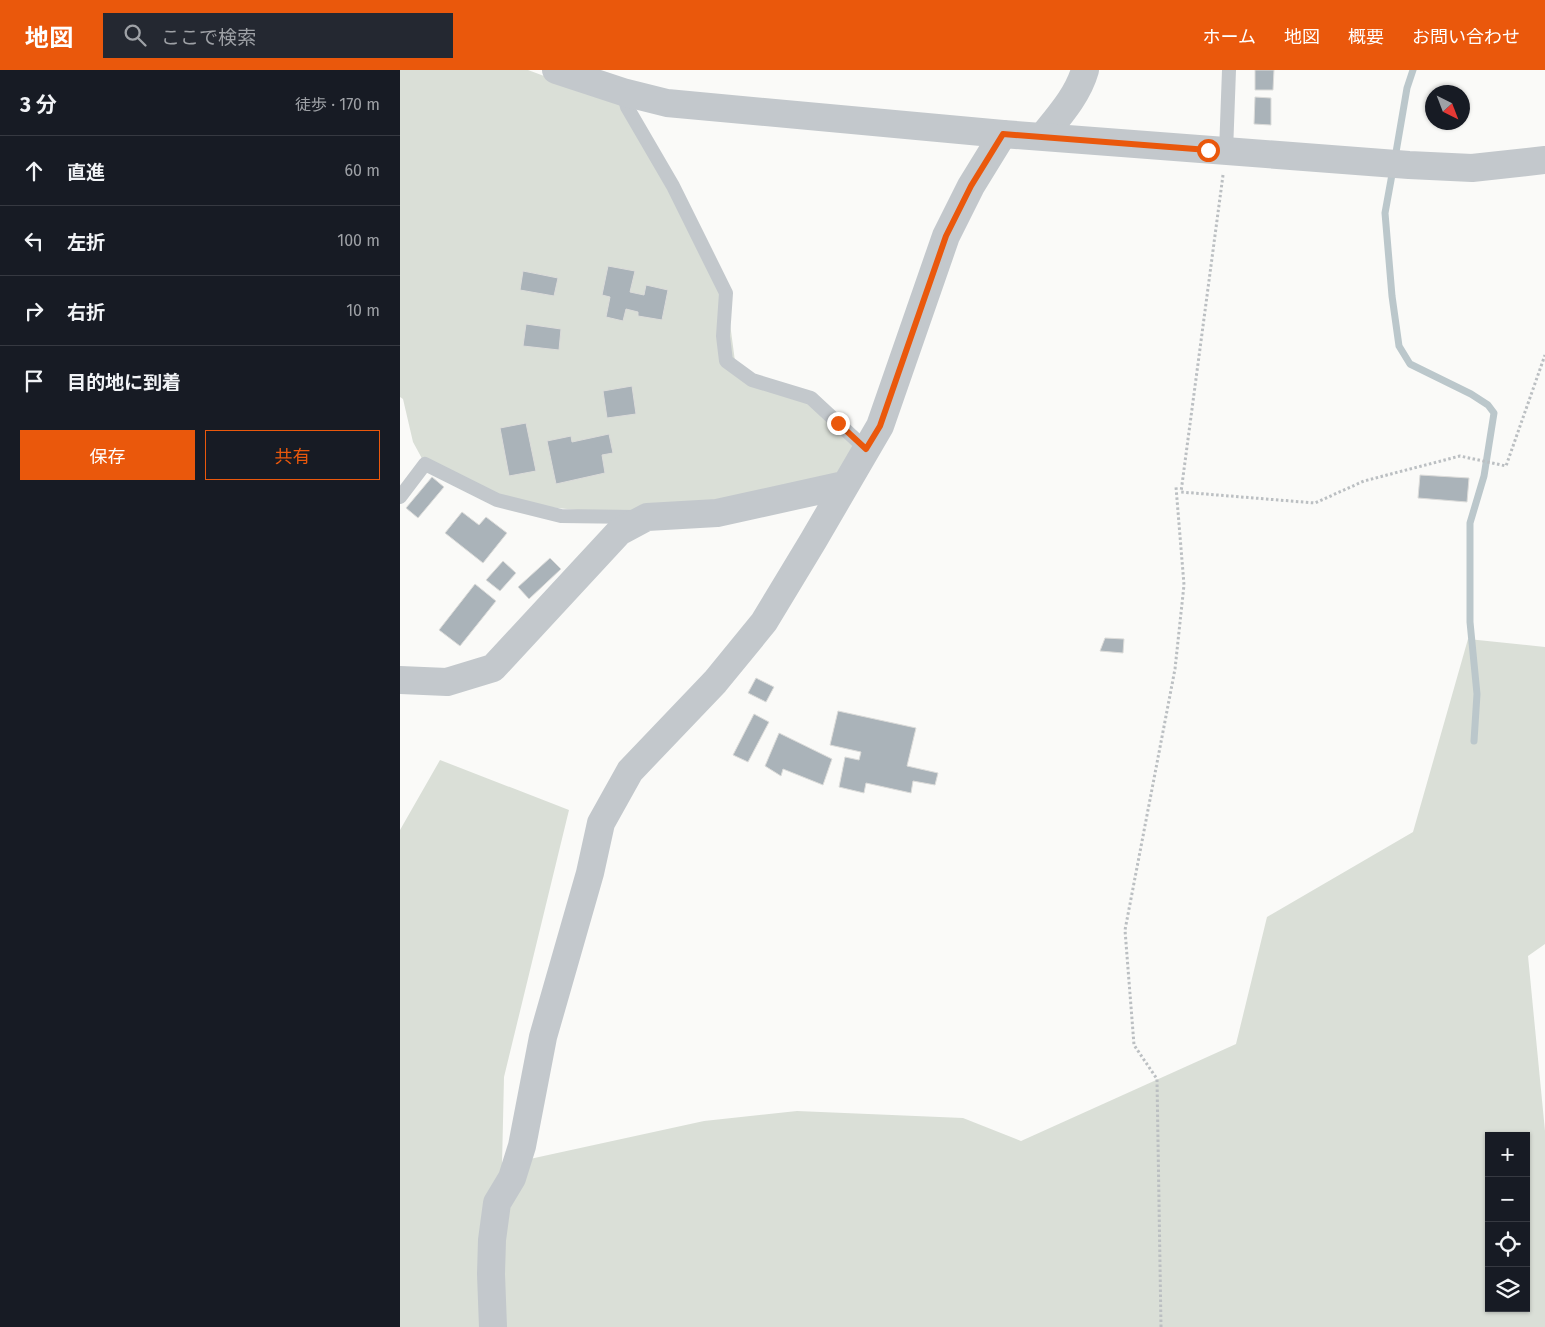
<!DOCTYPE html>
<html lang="ja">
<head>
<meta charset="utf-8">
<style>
	:root { --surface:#171b24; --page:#242831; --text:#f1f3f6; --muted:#9ea1a6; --line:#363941; --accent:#ea580c }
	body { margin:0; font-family:"Fira Sans","Noto Sans JP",sans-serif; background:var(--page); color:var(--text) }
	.controls { position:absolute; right:15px; bottom:15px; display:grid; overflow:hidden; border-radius:0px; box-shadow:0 1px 4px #0004 }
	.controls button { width:45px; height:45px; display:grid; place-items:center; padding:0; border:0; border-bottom:1px solid var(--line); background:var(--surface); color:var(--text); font:25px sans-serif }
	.compass { position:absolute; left:1025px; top:15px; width:45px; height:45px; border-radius:50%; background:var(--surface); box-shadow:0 1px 4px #0004; rotate:138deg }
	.stop { position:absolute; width:15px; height:15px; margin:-11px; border:4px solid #ea580c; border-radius:50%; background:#fff }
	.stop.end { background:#ea580c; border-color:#fff; box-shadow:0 1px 5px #0008 }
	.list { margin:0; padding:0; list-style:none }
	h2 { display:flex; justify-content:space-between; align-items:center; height:65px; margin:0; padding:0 20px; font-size:21px }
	h2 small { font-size:16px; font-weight:400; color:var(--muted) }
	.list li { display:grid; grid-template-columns:32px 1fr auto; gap:15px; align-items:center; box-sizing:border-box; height:70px; padding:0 20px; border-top:1px solid var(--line) }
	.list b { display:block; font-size:19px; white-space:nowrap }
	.list em { font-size:16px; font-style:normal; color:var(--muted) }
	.actions { display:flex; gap:10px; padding:15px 20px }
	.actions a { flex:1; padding:11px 0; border:1px solid var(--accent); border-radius:0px; text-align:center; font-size:18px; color:var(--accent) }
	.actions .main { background:var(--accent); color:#fff }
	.icon { flex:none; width:28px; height:28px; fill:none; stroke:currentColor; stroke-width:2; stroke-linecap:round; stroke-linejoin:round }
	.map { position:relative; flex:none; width:1145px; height:1257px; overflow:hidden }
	header { display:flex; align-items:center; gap:30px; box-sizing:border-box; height:70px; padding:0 25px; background:var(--accent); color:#fff }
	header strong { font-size:24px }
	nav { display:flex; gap:28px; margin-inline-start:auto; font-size:18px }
	.search { width:350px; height:45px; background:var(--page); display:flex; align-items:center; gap:12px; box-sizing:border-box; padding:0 18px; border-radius:0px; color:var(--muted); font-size:19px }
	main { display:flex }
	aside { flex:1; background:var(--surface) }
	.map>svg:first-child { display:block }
	.green { fill:#dadfd7; fill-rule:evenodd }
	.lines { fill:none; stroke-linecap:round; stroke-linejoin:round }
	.stream { stroke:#bbc7cb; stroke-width:7 }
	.building { fill:#aab3b9; stroke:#dcdcda }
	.path { stroke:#bbbfc2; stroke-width:3; stroke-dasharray:2.5 2.5; stroke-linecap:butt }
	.service { stroke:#c3c8cc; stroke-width:14 }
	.minor { stroke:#c3c8cc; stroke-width:28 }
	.tertiary { stroke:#c3c8cc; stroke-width:28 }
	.route { stroke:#ea580c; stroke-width:6 }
</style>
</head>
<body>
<header>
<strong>地図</strong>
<div class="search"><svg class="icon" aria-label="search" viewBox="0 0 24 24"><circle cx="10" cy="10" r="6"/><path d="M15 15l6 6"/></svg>ここで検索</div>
<nav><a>ホーム</a><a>地図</a><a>概要</a><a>お問い合わせ</a></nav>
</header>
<main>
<aside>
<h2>3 分<small>徒歩 · 170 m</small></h2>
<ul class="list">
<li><svg class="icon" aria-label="ahead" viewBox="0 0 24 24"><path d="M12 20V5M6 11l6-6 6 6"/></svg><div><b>直進</b></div><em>60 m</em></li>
<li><svg class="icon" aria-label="left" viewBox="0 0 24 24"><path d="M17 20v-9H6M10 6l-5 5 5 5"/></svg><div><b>左折</b></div><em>100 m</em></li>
<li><svg class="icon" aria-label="right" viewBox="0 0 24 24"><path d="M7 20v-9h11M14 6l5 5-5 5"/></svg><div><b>右折</b></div><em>10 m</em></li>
<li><svg class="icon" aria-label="arrive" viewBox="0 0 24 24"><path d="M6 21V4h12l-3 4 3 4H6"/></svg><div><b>目的地に到着</b></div></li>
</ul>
<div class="actions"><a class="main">保存</a><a>共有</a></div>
</aside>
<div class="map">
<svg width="1145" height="1257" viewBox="0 0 1145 1257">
	<rect width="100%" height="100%" fill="#fafaf8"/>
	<!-- green -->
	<path class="green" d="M0,0H128L227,37L326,223L336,299L394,323L466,379L444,415L247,447L107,433L25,394L13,372L3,329L0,327Z
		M1068,569L1145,577V874L1128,886L1145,1061V1257H0V760L40,690L169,740L104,1007L102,1095L304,1051L397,1041L563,1048L621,1071L836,974L867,847L1013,762ZM1089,1066H1126V1238H1089Z"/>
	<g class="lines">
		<!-- stream -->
		<path class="stream" d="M995,88L1007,18L1013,0
			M993,99L985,143L992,226L999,276L1010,294L1071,324L1088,335L1094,343L1084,406L1070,453V552L1077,624L1074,671"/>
	</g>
	<!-- building -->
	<path class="building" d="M855,0H874L873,20H855Z
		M855,27L871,28V55L854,54Z
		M208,196L235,201L230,222L244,225L246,215L268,220L262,250L238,246V242L226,239L223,251L206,247L210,227L202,225Z
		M123,201L158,208L154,226L120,220Z
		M126,254L161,259L159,280L123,276Z
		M232,316L236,344L207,348L203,321Z
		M126,353L136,401L109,406L100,358Z
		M209,364L213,383L202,385L205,403L156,414L147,371L171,366L172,372Z
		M1020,405L1069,408L1067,432L1018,428Z
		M32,407L44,417L18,448L6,438Z
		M62,442L79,455L86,447L107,463L83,493L45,463Z
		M150,488L161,499L129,529L118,517Z
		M103,491L116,503L100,521L86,510Z
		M75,514L96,531L60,576L39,560Z
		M705,568L724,569L723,583L700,581Z
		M356,608L374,617L366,632L348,623Z
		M438,641L516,658L507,696L538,703L535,715L513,711L511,723L466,713L464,723L439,717L445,687L459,690L461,682L430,675Z
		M354,644L369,652L348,692L333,685Z
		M379,663L432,689L423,715L383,699L381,706L365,696Z"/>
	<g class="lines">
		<!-- path -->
		<path class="path" d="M823,105L781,422L915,433L964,411L1060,386L1106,396L1145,285
			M761,1257L757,1009L734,975L725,860L775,599L784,515L776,417"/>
		<!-- service -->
		<path class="service" d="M223,22L227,37L273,116L326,223L323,266L326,291L352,310L411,328L466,379
			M826,82L829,0
			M0,427L25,394L97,430L161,446L236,447"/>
		<!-- minor -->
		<path class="minor" d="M643,66C659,46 678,25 685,0
			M0,610L47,612L93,598L219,462L247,447L317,443L444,415
			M93,1257L91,1204L92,1170L97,1133L112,1108L122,1076L143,967L190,803L201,753L230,701L315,612L364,552L413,471L480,356L546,166L571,116L603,64"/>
		<!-- tertiary -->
		<path class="tertiary" d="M156,0L223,22L267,33L603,64L1009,95L1072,98L1145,90"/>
	</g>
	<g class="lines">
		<!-- route -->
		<path class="route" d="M438,353L466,379L480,356L546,166L571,116L603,64L808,80"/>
	</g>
</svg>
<div class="controls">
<button>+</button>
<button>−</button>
<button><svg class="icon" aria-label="locate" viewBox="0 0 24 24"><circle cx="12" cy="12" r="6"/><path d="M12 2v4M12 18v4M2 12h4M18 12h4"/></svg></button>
<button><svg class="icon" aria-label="layers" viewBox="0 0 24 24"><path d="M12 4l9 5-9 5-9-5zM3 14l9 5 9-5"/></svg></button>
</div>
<svg class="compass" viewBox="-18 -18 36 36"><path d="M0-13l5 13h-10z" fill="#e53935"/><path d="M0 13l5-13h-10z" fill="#9ea1a6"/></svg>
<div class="stop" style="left:808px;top:80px"></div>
<div class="stop end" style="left:438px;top:353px"></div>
</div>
</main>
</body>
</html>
